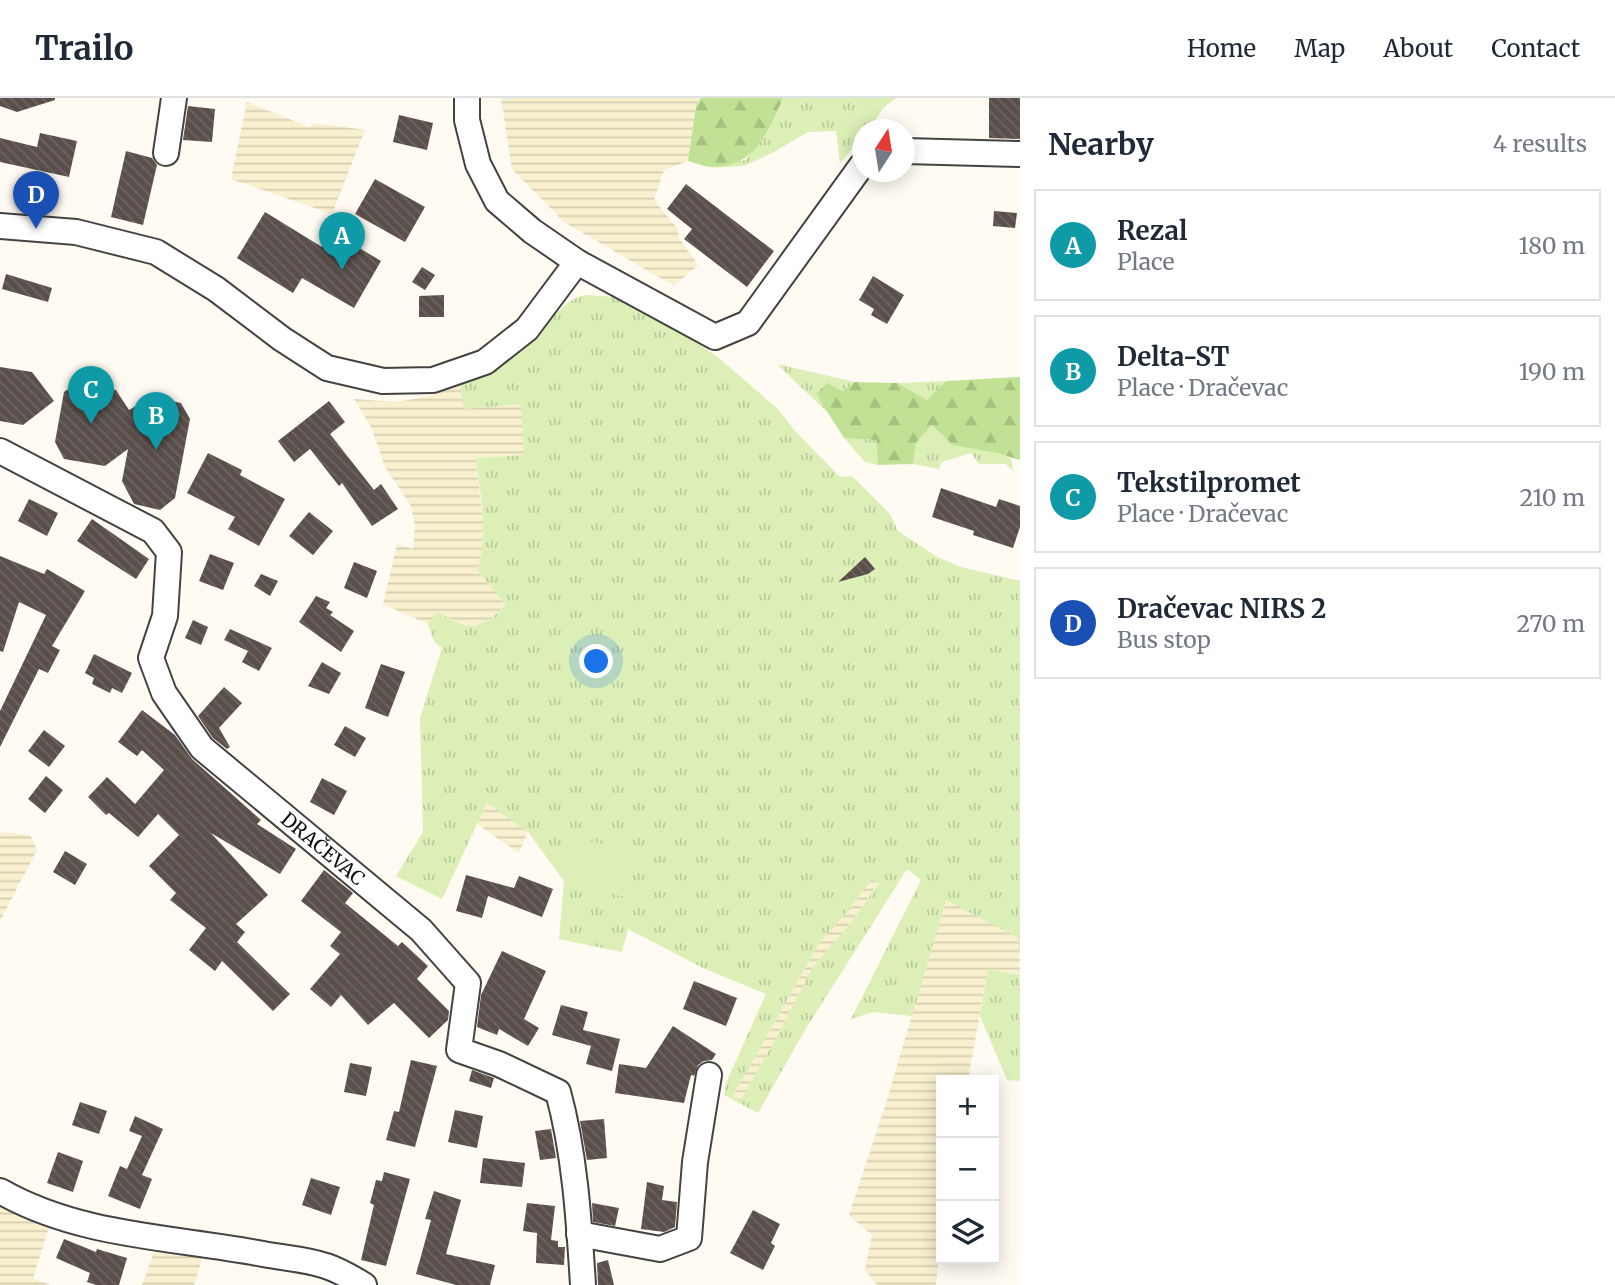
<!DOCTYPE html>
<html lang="en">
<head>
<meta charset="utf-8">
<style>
	:root { --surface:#fff; --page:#f2f2f3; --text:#1f2937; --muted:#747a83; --line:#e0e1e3; --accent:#111827 }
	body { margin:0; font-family:Merriweather,serif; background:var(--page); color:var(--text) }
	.controls { position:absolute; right:21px; bottom:21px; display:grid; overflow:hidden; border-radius:0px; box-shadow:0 4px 18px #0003 }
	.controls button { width:63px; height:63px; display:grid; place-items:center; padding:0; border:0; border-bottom:2px solid var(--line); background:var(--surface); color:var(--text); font:35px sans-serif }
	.compass { position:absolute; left:852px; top:21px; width:63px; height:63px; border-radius:50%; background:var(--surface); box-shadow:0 4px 18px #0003; rotate:12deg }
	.you { position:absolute; left:597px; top:564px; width:24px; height:24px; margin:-18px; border:5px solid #fff; border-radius:50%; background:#1a73e8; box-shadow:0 0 0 10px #1a73e833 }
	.badge { display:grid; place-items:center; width:46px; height:46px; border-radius:50%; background:var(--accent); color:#fff; font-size:23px; font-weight:700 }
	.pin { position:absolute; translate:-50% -58px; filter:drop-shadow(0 2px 4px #0008) }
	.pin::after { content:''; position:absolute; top:37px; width:24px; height:21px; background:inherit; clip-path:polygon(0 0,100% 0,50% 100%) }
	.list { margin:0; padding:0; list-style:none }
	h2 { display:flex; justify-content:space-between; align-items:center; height:91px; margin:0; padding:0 28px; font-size:30px }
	h2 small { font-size:23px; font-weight:400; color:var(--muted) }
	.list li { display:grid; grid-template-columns:46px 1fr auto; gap:21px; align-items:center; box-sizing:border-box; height:112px; margin:0 14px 14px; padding:0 14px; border:2px solid var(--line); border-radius:0px }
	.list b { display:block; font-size:26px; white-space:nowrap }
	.list p { margin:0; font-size:23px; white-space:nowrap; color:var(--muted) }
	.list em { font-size:23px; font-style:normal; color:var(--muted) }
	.icon { flex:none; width:38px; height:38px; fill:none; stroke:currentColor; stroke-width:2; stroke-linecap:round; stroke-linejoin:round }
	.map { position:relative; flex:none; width:1020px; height:1187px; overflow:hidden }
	header { display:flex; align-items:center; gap:42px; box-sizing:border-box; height:98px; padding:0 35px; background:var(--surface); border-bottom:2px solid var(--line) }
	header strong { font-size:33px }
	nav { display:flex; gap:38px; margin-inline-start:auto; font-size:24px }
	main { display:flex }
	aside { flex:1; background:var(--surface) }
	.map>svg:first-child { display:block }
	.farmland { fill:url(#farmland-rules) }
	.grass { fill:url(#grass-tufts); fill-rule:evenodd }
	.forest { fill:url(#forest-firs) }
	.park { fill:#dbefb7 }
	.building { fill:url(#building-back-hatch) }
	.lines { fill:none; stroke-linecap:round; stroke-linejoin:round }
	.minor-casing { stroke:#434343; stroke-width:28 }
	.minor { stroke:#fff; stroke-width:24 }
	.labels { text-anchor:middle; stroke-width:7; stroke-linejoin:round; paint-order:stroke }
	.street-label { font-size:19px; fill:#101010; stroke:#fff }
</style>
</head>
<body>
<header>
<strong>Trailo</strong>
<nav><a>Home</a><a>Map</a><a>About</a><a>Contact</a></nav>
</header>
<main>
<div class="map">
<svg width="1020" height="1187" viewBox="0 0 1020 1187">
	<defs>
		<pattern id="farmland-rules" width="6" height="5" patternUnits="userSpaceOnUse" patternTransform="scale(1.75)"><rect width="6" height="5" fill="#f9f0cf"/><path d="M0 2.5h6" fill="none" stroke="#d4cdb1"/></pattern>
		<pattern id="grass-tufts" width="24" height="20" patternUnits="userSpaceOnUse" patternTransform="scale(1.75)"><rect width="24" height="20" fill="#dbefb7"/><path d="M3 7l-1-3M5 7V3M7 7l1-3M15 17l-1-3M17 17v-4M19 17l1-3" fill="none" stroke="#bbcc9c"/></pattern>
		<pattern id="forest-firs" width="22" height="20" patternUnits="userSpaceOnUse" patternTransform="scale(1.75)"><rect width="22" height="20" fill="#c1e294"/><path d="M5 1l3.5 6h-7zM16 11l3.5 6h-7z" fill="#a5c17f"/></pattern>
		<pattern id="building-back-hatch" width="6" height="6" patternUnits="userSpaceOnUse" patternTransform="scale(1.75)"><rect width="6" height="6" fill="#5a4f4b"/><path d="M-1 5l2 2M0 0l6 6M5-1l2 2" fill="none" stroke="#6d6461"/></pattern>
	</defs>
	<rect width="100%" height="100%" fill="#fffbf3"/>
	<!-- farmland -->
	<path class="farmland" d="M501,0H701L696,8L688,63L664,72L654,102L678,131L679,140L698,167L674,188L564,124L512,71Z
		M247,4L309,29L315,25L365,32L332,116L231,81Z
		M460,286L465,311L521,305L524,357L476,360L483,425L482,458L477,472L506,507L491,521L469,530L437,514L428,526L383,506L397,446L413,451L415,428L411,408L385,369L371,329L354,301L398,304L433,297Z
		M487,705L528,733L519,755L477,726Z
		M0,734L30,737L37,752L0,823Z
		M872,780L879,784L848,828L812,870L779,935L740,1003L733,998L818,847L851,809Z
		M946,802L1019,840L1020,877L988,871L968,982H941V1141L936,1187H877L865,1172L872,1137L849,1117L886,1005Z
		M0,1105L49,1129L33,1181L51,1187H0Z
		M155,1152L203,1158L194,1187H142Z"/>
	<!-- grass -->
	<path class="grass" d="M783,0H896L884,9L869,31L862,32V40L840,65L836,33L808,34L774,54L744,68L713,70L745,62L767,36Z
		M586,197L615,199L661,220L669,228L679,232L719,260L779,312L795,333L840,379L851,378L856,382L890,416L898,433L937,459L961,469L1020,483V859L1018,840L946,802L912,918L873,914L851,921L921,782L907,771L805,932L758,1015L724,997L726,985L766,896L703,870L628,831L622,854L559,841L564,783L528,734L487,705L442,801L396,778L423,734L420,620L442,550L434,544L428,526L437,514L469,530L491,521L506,507L477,472C489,437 480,396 476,360L524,357L521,306L464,311L460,286C490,274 511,260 535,238C553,223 561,202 586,197ZM872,781L879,785L848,828L812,870L779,935L740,1003L733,998L818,847L851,809Z
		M777,266L855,284L843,293L816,296L829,316Z
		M946,283L927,302L898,285Z
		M932,327L1011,360L1013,373L1006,366H979L971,355L942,364L939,371L913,366L916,345Z
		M844,340L876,342L878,367L865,364Z
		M988,871L1020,877V983L1007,982L980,918Z"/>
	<!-- forest -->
	<path class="forest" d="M701,0H783C768,34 757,67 715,69C707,70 696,65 688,63L696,8Z
		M1020,279V362L997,355L953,347L932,327L916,345L913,366L878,367L876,342L844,340L816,296L827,285L843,293L855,284L898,285L927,302L946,283Z"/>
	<!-- park -->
	<path class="park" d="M571,738L632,754L624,799L564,783Z"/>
	<!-- building -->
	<path class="building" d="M0,0H55V2L17,14L0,8Z
		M989,0H1020V41L989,40Z
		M188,8L215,11L212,44L183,42Z
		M399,17L433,25L427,52L393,44Z
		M40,35L77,43L69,79L0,64V40L37,49Z
		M126,53L152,60L157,67L143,127L111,119Z
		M375,81L425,109L405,144L355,116Z
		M686,86L774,153L747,189L684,141L692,131L667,111Z
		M994,113L1017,115L1015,130L993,128Z
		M265,114L322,149L331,133L381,163L354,210L302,180L293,195L237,160Z
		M422,169L435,177L425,192L412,184Z
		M6,176L52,190L48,204L2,191Z
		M873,178L904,197L887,226L871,217L874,211L859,202Z
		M444,197V219H419V198Z
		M0,269L32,274L54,303L23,327L0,323Z
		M78,285L116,292L129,312L151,299L181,305L190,321L175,400L160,412L134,406L122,383L128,351L105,368L64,361L55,344L64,294Z
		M329,303L345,324L330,336L374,392L381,386L398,411L372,428L342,385L339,388L310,351L294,364L278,343Z
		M208,355L242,372L240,377L285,401L259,448L228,431L235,419L187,395Z
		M941,390L996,409L999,401L1020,408V429L1013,450L973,437L974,433L932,419Z
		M29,401L58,415L47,438L18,423Z
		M309,414L333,433L313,457L289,438Z
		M92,421L149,461L136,481L77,443Z
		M210,456L234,465L223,492L199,483Z
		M0,458L44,476L47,471L85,493L52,548L60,552L48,575L39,571L0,649V613L46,517L19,504L3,554L0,553Z
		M865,459L875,471L868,476L838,484Z
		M354,464L377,473L367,500L344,490Z
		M261,476L278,483L270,498L254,488Z
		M316,498L330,504L326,510L333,514L330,517L354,533L341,554L299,524Z
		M193,522L208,529L201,547L185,540Z
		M230,531L272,550L259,573L242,564L248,553L224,542Z
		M94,556L132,575L122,595L112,590L110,595L92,586L94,580L85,575Z
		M322,564L341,575L329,596L308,588Z
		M381,566L405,574L388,619L365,610Z
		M224,589L242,605L219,630L230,649L227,651L213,640L198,618Z
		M142,612L175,637L192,661L261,722L257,726L296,751L280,776L211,735L268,797L236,826L245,834L237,844L290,896L273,913L222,863L215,873L189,852L206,830L170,802L176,795L149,768L179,737L158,716L138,739L109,715L106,717L88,699L107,679L135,706L164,672L142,652L137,658L118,644Z
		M345,628L366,640L355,659L334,647Z
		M44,632L65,648L49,669L28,653Z
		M46,678L63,692L45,715L28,701Z
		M322,680L347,693L334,717L310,704Z
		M65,753L87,766L75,787L53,774Z
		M324,772L353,795L345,805L398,848L402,844L428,868L417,881L449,913L448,922L429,940L394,905L368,927L341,897L331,909L310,891L340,856L330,848L341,834L301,803Z
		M466,777L514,790L519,778L553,791L542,819L488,798L482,820L456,813Z
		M502,853L546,873L524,921L539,930L528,948L499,931L497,937L477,929L481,897Z
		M694,883L737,900L726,928L683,911Z
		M561,907L588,914L583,932L620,941L612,973L586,966L591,948L552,937Z
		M673,928L716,956L712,962L704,963L698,967L694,978L691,977L684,1005L615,995L619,966L646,970Z
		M411,962L437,968L415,1049L386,1042L394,1013L399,1014Z
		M350,965L372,969L366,998L344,994Z
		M472,972L494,980L491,990L469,983Z
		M80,1004L107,1013L99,1036L72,1027Z
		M455,1012L483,1018L477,1050L448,1044Z
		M135,1018L163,1031L142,1077L152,1081L140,1111L108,1098L120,1068L127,1071L142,1038L129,1033Z
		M604,1021L607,1060L587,1062L580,1023Z
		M551,1031L556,1060L540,1062L535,1033Z
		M58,1054L83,1063L73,1094L47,1085Z
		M483,1060L525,1065L522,1089L480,1085Z
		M384,1074L410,1081L386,1168L361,1162L374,1107L370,1105L376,1082L382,1083Z
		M311,1080L340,1089L331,1117L302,1107Z
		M647,1084L664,1088L662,1102L677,1104L675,1129L664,1134L641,1131Z
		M434,1093L461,1102L446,1156L495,1167L490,1187H456L416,1176L431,1122L425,1121Z
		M527,1105L555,1108L551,1142L558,1143V1149H565L564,1167L536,1165L537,1135L523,1133Z
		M592,1105L619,1110L615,1128L593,1124Z
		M753,1112L780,1126L771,1145L775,1148L763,1172L730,1155Z
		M64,1141L96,1154L97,1151L127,1160L119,1187H96L87,1184L90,1175L56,1160Z
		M608,1162L614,1187H598L597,1165Z"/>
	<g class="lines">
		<defs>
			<g id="minor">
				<path d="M467,0V22L478,66L497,103L532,133L577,164L715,239L748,225L862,67"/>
				<path d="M904,53L1020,56"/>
				<path d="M166,55L174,0"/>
				<path d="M0,128L76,134L156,154L216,191L282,241L327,270L383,283L433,282L485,264L527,231L577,164"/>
				<path id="s1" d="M0,353L153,433L169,454L165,518L151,560L164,595L202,650L421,832L468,885L459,952L499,966L558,994C575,1056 579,1123 583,1187"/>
				<path d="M0,1093C80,1139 175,1139 263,1156C284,1160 306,1161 326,1168C339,1172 352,1180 364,1187"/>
				<path d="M579,1136L660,1151L689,1140L695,1064L709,977"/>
			</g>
		</defs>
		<!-- minor casing -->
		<use href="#minor" class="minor-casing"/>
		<!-- minor -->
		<use href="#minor" class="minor"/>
	</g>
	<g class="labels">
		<!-- street labels -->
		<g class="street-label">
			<text dy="7" stroke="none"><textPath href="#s1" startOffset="569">DRAČEVAC</textPath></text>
		</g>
	</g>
</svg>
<div class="controls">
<button>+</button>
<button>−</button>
<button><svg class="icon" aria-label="layers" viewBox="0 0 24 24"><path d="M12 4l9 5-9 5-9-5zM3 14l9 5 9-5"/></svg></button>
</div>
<svg class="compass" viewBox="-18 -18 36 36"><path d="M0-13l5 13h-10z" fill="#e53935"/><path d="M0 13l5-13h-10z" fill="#747a83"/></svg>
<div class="you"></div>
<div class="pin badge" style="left:342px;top:172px;background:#0f9aa8">A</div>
<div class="pin badge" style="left:156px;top:352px;background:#0f9aa8">B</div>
<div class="pin badge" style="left:91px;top:326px;background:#0f9aa8">C</div>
<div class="pin badge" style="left:36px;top:131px;background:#1a4fb4">D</div>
</div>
<aside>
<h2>Nearby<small>4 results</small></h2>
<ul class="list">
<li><span class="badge" style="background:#0f9aa8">A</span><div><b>Rezal</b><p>Place</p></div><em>180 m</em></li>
<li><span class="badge" style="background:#0f9aa8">B</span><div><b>Delta-ST</b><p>Place · Dračevac</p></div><em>190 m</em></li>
<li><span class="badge" style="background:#0f9aa8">C</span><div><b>Tekstilpromet</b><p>Place · Dračevac</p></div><em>210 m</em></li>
<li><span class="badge" style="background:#1a4fb4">D</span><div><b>Dračevac NIRS 2</b><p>Bus stop</p></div><em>270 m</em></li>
</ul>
</aside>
</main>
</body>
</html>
